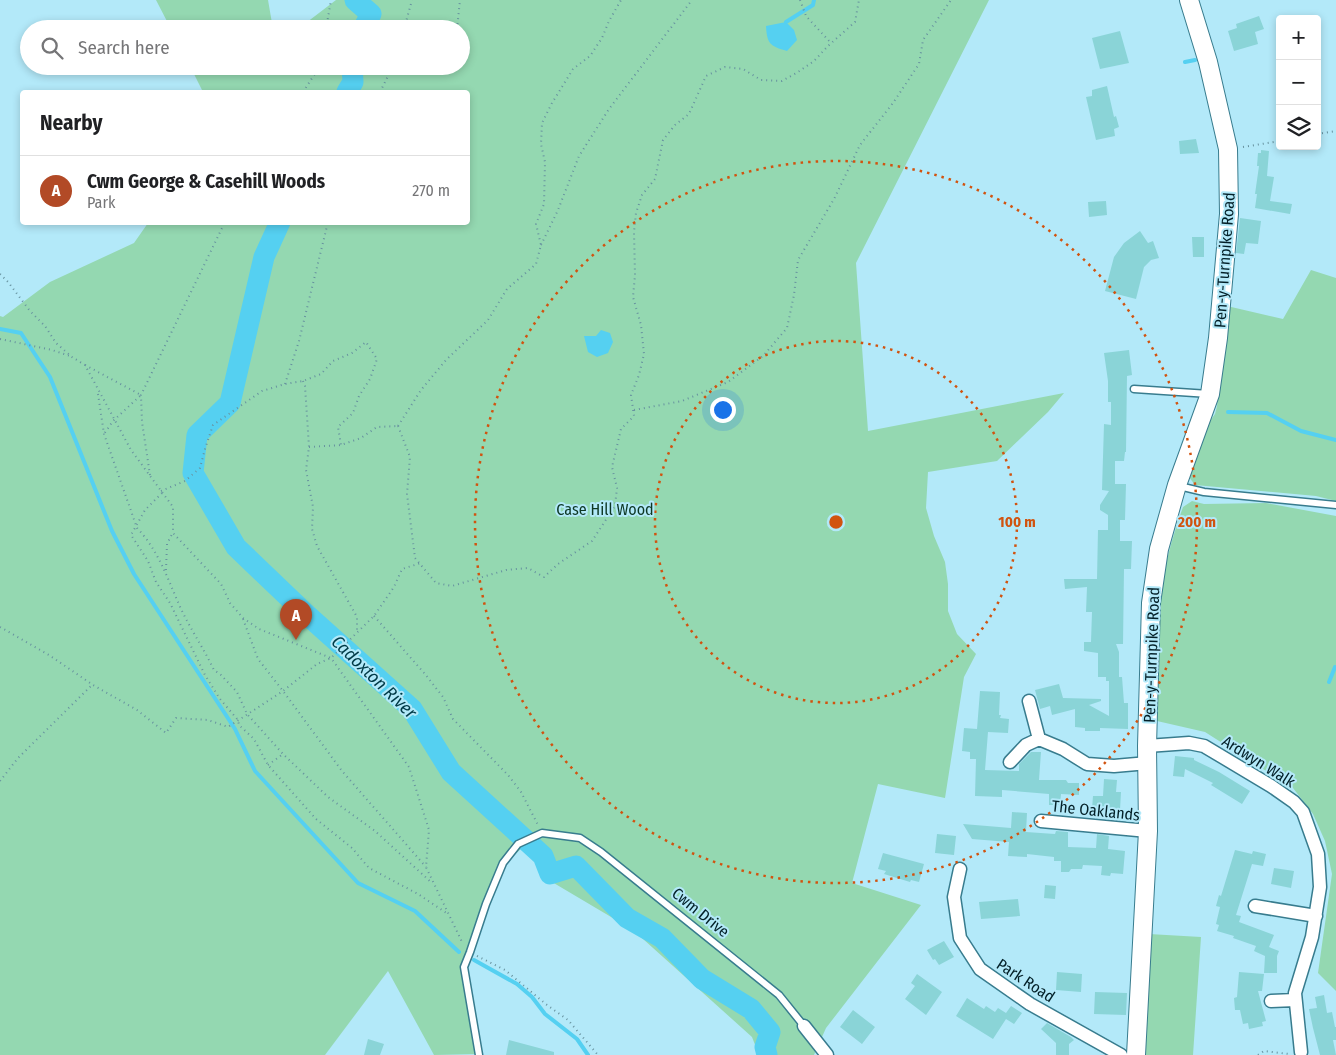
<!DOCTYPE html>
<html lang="en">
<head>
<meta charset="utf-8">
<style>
	:root { --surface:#fff; --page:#f2f2f2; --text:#202124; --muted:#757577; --line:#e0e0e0; --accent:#b24a26 }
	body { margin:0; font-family:"Fira Sans Condensed",sans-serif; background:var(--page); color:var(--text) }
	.controls { position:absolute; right:15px; top:15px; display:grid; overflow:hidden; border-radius:5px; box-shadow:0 2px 8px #0003 }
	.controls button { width:45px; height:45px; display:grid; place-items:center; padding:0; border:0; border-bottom:1px solid var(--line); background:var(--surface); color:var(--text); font:25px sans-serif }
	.you { position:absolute; left:722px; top:409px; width:18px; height:18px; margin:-12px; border:4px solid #fff; border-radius:50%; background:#1a73e8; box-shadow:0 0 0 8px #1a73e833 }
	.badge { display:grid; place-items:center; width:32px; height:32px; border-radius:50%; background:var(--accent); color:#fff; font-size:16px; font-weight:700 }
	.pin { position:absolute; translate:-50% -41px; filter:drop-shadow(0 1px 2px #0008) }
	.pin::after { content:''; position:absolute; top:26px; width:18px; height:15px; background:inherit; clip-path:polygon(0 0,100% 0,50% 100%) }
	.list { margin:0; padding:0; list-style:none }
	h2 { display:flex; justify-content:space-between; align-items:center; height:65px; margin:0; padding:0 20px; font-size:21px }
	h2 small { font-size:16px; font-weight:400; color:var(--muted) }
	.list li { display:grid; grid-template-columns:32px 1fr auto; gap:15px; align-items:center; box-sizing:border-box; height:70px; padding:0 20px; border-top:1px solid var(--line) }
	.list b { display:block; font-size:19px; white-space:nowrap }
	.list p { margin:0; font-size:16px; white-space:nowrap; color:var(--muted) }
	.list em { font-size:16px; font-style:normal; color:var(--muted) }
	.icon { flex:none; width:28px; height:28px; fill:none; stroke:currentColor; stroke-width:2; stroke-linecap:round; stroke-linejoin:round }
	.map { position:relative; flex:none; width:1336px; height:1055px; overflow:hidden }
	.search { position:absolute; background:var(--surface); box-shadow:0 2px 8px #0003; left:20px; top:20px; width:450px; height:55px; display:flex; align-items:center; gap:12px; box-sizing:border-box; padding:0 18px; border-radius:28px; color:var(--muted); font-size:19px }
	.panel { position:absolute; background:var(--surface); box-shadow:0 2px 8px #0003; left:20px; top:90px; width:450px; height:135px; border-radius:5px }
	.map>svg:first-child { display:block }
	.green { fill:#94d8b1 }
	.water { fill:#55d0f1 }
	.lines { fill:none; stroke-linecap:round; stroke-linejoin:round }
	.stream { stroke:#55d0f1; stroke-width:4 }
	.river { stroke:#55d0f1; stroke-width:21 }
	.building { fill:#8ad4d7 }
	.lane-casing { stroke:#387c8e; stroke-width:9 }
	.street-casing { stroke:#387c8e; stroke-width:15 }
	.secondary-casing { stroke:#387c8e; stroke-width:20 }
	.path { stroke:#67929f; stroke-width:2; stroke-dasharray:1 4; stroke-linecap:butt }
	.lane { stroke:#fff; stroke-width:6 }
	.street { stroke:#fff; stroke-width:12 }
	.secondary { stroke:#fff; stroke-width:18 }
	.ring { fill:none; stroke:#d1530f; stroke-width:2.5; stroke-dasharray:2.5 5 }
	.labels { text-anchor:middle; stroke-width:4; stroke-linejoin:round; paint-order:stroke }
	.street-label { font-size:16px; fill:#032028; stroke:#b3e9f9 }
	.park-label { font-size:16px; fill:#0d3723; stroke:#b3e9f9 }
	.water-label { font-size:18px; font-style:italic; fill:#003a47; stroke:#b3e9f9 }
	.centre { fill:#d1530f; stroke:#b3e9f9; stroke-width:2.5 }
	.ring-label { font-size:15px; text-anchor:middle; font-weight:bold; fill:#d1530f; stroke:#b3e9f9; stroke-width:4; stroke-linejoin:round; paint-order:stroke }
</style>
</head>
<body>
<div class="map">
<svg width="1336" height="1055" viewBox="0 0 1336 1055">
	<rect width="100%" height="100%" fill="#b3e9f9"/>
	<!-- green -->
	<path class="green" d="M156,0H268L273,29H171Z
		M336,0H989L856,263L868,431L1064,393L1048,412L997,461L928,472L926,508L934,536L945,562L948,584V611L957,634L976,654L964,677L945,798L878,784L852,883L921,905L826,1028L814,1055H759L752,1037L633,930L547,879L527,843L505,864L462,966L478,1054L434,1055L388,971L325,1055H0V316L3,317L50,282L134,243L148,223L468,222V92H203L190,66H461V29H298Z
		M1311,270L1336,278V501L1316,496L1195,485L1189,477L1205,428L1215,414L1217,406L1227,306L1283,319Z
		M1192,501L1204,504L1266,503L1336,516V991L1318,973L1332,874L1325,841L1313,814L1293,788L1205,732L1157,721C1158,675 1156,626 1163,580C1167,555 1175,530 1183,507Z
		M1149,934L1201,937L1193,1055H1143Z"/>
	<!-- water -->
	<path class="water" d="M786,22L794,30L797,40L787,51C770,46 767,44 766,26Z
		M601,330L610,333L613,342L608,353L597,357L588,352L584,336H596Z"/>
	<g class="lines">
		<!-- stream -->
		<path class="stream" d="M786,22L813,5L814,0
			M1185,62L1195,60
			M0,329L21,333L50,377L112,531L134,574L235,729L255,771L358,883L415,911L459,952
			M1228,412L1267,413L1301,431L1336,440
			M1329,682L1335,667
			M474,960L517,984L532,997L545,1014L577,1039L588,1055"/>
		<!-- river -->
		<path class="river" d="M355,0L371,14L363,29
			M347,92L353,82L352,66
			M280,222L264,257L230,403L197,435L193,473L236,547L305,613L412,709L451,772L543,856L550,874L576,866L627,918L662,938L702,979L751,1009L770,1032L765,1047L767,1055"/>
	</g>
	<!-- building -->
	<path class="building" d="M1259,16L1264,29L1255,32L1258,44L1234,51L1228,31L1237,28L1236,24Z
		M1120,31L1129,63L1100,69L1092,38Z
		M1107,86L1114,117L1116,116L1119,127L1114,129L1115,136L1096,140L1086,97L1092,96V90Z
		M1196,139L1199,153L1180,154L1179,141Z
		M1261,150L1269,151L1267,176L1274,177L1270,201L1292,204L1290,214L1255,208L1257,194H1255L1259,166H1257L1258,153H1261Z
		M1106,201L1107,215L1089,217L1088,202Z
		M1240,218L1261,221L1258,244L1246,243L1244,254L1236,253Z
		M1140,231L1148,243L1153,241L1159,258L1151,260L1144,267L1136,299L1105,291L1114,257L1124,243Z
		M1192,237H1204V257H1193Z
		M1129,350L1132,375L1127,376L1126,452H1125L1124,461H1115V484H1126L1125,520H1120V541H1132L1131,569H1124L1123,644H1116L1119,652V677H1122L1124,703H1128V729L1100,728V731H1085V728L1075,727V709L1052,715L1050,706L1040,709L1035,690L1059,684L1063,698L1101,699V701L1089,705L1109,716V681H1106V677H1098V653L1084,651V642H1091L1092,612H1086L1087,587L1065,589L1064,579H1097L1098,530H1108V515L1100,510V505L1109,491L1102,490L1104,424L1111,425V402H1108V381L1104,353Z
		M980,691L1000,692L999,715H1001L1000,718L1009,719L1008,733L988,732L985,770L1019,771V764L1031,752H1041L1039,780H1066L1068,783H1079V795L1061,794L1060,805H1049V794L1002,790V797L975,796L976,759H970V752L962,751L964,728L977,729Z
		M1175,756L1194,758V760L1219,772L1250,791L1242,804L1211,785L1213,783L1185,769L1184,777L1173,776Z
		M1104,779L1117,780L1116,792H1121L1120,810L1092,809L1093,796H1103Z
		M1012,812L1027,813L1026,832L1055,834L1056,831L1068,832V847L1096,848L1097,834L1109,836L1108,849L1125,851L1123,874L1111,873L1110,876L1101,875L1102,866L1083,865L1082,869H1071L1069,872H1061V861H1054V857L1027,854V857L1008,856L1009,842L972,839L963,824L1011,828Z
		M937,834L956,836L954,855L935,853Z
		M1235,850L1252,854L1253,851L1266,854L1263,866L1252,864L1236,915L1241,916L1239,922L1274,935L1269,947L1279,951L1277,956V973H1264L1265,956L1254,951L1256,946L1233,938L1234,936L1217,931L1219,925L1216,924L1220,907L1216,906L1219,895L1221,896Z
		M883,853L924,864L919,882L911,880L910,882L884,874L886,871L878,869Z
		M1274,868L1294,871L1291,888L1271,884Z
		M1045,885L1056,886L1055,899L1044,898Z
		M1018,899L1020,916L981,919L979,902Z
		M944,941L954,957L939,965L935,959L933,960L927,950Z
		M1057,972L1082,974L1081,992L1056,990Z
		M1239,972L1264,974L1262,991H1258L1266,1021L1262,1022L1263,1026L1249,1029L1248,1023L1243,1024L1240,1010H1235L1234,998L1237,997Z
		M917,974L942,992L926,1015L905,999L915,986L911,983Z
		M1095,992L1127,993L1126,1015L1094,1014Z
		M1324,995L1327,1013L1332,1012L1335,1027H1336V1040H1333L1336,1055H1320L1313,1028L1309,1009L1317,1008L1315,997Z
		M967,998L984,1009L986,1006L995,1012L998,1008L1006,1013L1011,1006L1022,1013L1014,1024L1006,1019L993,1039L956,1016Z
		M853,1010L875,1027L862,1044L840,1027Z
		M1047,1023L1071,1037L1074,1040L1069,1044V1055H1056V1043L1041,1029Z
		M368,1039L384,1044L380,1055H364Z
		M509,1040L554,1052V1055H506Z"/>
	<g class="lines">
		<defs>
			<path id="lane" d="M1134,389L1209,394
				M1179,486L1204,492L1336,505
				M479,1055L464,967L470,952L486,904L503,863L518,844L542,833L580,838L601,852L779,995L804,1026"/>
			<path id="street" d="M1029,701L1039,739L1063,749L1087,764L1114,766L1148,763
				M1147,746L1189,743L1204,746L1271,786L1294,802L1303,812L1318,854L1320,887L1312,937L1295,993L1301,1052
				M1010,762L1026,745L1039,739
				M1041,821L1148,831
				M960,869L954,897L960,938L980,969L1030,1004L1121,1055
				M1255,906L1316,916
				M1271,1001L1295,1000
				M804,1026L827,1055"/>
			<path id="secondary" d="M1136,1055L1148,831L1147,746L1151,603L1159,549L1177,485L1210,394L1218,338L1229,214L1228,149L1208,62L1189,0"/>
		</defs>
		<!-- lane casing -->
		<use href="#lane" class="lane-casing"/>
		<!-- street casing -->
		<use href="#street" class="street-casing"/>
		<!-- secondary casing -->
		<use href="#secondary" class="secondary-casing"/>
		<!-- path -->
		<path class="path" d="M800,0L806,16L831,43
			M326,29L331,0
			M404,29L412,0
			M457,29L460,0
			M330,66L335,70L351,66
			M316,74L335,70
			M303,92L320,66
			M380,92L393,66
			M1317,134L1336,131
			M1243,147L1280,141
			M541,245L558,210L579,156L609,109L692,0
			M0,274L8,282L30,311L45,326L56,343L72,357L85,365L131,450L173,507V533L221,584L230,603L243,618L259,629L331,658L409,767L429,830L426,867L463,944
			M0,339L52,350L70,356
			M85,365L141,395L113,421L104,434
			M303,381L305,386L309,447L306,470L313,507L312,529L317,546L357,617V633
			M285,384L299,341L328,222
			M98,394L104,434L137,528C159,551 168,580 181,609C191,630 204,649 214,670L221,675L237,692L247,714L283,754L328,797L375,831L432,883
			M634,410L682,401L728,382L763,356L787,328L794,295L798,260L834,199L860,145L893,103L919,64L923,40L951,0
			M398,426L410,457L407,494L415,558L436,583L452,586L506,570L528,568L544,577L558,564L592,541L615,506L617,488L612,467L621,429L634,416L631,395L639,375L644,354L641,325L633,297L635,275L634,232L636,213L642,195L655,179L663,140L675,125L689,114L706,76L725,67L743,69L761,80L782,81L798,72L814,61L828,46L855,22L859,0
			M398,426L421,390L446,360L488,320L507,289L536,264L541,245L536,224L544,204L545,162L541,144L542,123L552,103L573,69L590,56L602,38L609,21L621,0
			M309,447L341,445L361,438L377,427L397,426
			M150,475L142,422L141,395L225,222
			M161,491L185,481L200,468L205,449L213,425L262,391L285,384L303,381L321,374L333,361L352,353L366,342L377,359L370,379L359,396L353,413L338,427L341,445
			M162,493L145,510L131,535L148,561L156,582L170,603L205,675L220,699L238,720L239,725L254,739L268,765L316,819L352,848L369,868L418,894L448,914
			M166,570L167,544L173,532
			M374,616L425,674L443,697L453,719L508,775L521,792L538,825
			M243,619L258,659L283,691L342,771L426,867
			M0,627L49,655L93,685L137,710L166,733L176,718L208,720L228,727L283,691L317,664L331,658L374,616L394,587L402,569L421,563
			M268,765L283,754
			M0,781L18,758L92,685
			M477,956L505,970L547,1005L568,1020L598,1055
			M1258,1055L1264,1051L1289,1054"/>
		<!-- lane -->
		<use href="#lane" class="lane"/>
		<!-- street -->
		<use href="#street" class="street"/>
		<!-- secondary -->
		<use href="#secondary" class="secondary"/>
	</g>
	<!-- distance rings -->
	<g class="ring">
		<circle cx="836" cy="522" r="181"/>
		<circle cx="836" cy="522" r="361"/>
	</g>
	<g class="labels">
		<!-- street labels -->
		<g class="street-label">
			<text transform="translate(1224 260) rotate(-86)" y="6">Pen-y-Turnpike Road</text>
			<text transform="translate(1151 655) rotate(-88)" y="6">Pen-y-Turnpike Road</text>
			<text transform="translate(1259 761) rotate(32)" y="6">Ardwyn Walk</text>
			<text transform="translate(1096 810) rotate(6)" y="6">The Oaklands</text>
			<text transform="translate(701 912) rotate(39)" y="6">Cwm Drive</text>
			<text transform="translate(1026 980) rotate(33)" y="6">Park Road</text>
		</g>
		<!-- park labels -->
		<g class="park-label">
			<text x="605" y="515">Case Hill Wood</text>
		</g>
		<!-- water labels -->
		<g class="water-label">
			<text transform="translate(374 677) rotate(44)" y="6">Cadoxton River</text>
		</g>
	</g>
	<circle cx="836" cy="522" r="8" class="centre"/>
	<g class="ring-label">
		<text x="1017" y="527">100 m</text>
		<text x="1197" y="527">200 m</text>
	</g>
</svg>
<div class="controls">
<button>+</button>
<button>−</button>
<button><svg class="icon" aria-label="layers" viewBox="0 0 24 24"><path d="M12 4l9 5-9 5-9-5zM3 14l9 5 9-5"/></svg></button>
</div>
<div class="you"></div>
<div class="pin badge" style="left:296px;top:640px">A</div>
<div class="search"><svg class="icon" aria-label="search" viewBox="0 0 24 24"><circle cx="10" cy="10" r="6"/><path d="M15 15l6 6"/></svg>Search here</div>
<section class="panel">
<h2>Nearby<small></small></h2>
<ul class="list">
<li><span class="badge">A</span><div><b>Cwm George &amp; Casehill Woods</b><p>Park</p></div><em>270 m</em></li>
</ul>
</section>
</div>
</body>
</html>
